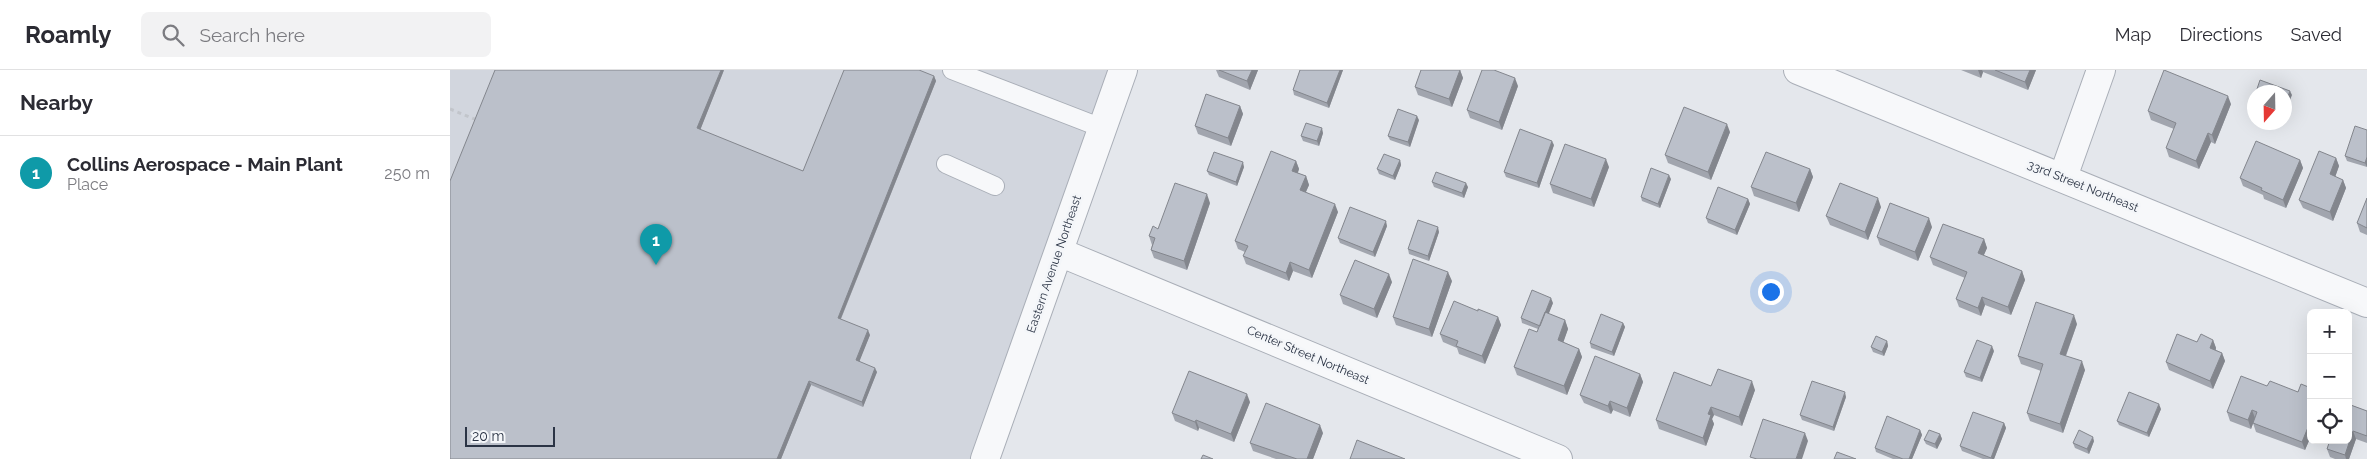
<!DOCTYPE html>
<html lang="en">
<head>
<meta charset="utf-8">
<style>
	:root { --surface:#fff; --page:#f2f2f3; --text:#2b2b33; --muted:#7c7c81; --line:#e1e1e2; --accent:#111827 }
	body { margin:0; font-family:Raleway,sans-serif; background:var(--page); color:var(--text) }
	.controls { position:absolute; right:15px; bottom:15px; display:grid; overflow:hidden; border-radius:8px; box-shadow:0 5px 20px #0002 }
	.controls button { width:45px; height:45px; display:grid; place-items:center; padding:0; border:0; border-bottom:1px solid var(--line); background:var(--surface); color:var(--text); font:25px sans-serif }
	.compass { position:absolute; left:1797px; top:15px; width:45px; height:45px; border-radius:50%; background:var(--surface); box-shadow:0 5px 20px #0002; rotate:200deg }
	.scale { position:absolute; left:15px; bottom:12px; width:90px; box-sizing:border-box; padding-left:5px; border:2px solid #2b3445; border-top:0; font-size:14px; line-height:18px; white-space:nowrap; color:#2b3445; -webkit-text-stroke:4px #f4f6f9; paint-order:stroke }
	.you { position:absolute; left:1320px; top:221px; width:18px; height:18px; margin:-12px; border:4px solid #fff; border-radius:50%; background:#1a73e8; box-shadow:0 0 0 8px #1a73e833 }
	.badge { display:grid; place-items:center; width:32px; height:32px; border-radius:50%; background:var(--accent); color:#fff; font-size:16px; font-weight:700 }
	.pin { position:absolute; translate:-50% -41px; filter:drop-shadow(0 1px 2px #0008) }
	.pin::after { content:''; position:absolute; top:26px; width:18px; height:15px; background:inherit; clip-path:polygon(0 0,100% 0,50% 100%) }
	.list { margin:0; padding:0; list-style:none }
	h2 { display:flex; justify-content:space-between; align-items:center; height:65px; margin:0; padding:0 20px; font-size:21px }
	h2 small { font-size:16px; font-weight:400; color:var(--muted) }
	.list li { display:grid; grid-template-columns:32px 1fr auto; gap:15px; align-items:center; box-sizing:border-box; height:75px; padding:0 20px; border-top:1px solid var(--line) }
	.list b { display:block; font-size:19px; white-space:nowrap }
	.list p { margin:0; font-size:16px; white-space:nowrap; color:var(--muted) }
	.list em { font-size:16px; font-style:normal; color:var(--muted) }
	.icon { flex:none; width:28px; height:28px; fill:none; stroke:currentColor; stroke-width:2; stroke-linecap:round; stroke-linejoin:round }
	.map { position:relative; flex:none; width:1917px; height:389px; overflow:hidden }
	header { display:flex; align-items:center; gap:30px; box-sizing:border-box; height:70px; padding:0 25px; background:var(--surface); border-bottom:1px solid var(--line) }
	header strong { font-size:24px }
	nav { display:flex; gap:28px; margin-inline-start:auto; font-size:18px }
	.search { width:350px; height:45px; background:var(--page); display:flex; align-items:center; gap:12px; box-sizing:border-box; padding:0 18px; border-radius:8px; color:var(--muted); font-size:19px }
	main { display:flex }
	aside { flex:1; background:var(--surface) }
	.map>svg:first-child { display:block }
	.built { fill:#d2d6de }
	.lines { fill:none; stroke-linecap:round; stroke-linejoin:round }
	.service-casing { stroke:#a9aeb7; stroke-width:20 }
	.minor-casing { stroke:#a9aeb7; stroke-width:30 }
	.path { stroke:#c2c5cb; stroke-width:3; stroke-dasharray:4 4; stroke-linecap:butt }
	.service { stroke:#f7f8fa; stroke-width:18 }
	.minor { stroke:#f7f8fa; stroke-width:28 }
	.wall { fill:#a1a5ae }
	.shaded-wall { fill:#83868d }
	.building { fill:#bbc0ca; stroke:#83868d }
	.labels { text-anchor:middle; stroke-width:5; stroke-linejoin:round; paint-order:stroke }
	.street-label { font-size:12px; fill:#2b3445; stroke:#f4f6f9 }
</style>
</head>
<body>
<header>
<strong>Roamly</strong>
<div class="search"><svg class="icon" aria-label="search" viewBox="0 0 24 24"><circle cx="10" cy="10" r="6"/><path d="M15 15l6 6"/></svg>Search here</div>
<nav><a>Map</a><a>Directions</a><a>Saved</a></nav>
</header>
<main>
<aside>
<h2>Nearby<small></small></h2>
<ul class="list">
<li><span class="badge" style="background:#0f9aa8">1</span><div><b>Collins Aerospace - Main Plant</b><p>Place</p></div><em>250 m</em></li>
</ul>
</aside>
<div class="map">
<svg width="1917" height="389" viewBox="0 0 1917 389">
	<rect width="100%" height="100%" fill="#e4e7ec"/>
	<!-- built -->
	<path class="built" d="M0,0H673L535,389H0Z"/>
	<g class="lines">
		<defs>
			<path id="service" d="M502,0L652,58
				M496,94L545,116"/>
			<path id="minor" d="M1348,0L1917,233
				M1613,107L1651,0
				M609,182L1108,389
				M535,389L673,0"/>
		</defs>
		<!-- service casing -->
		<use href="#service" class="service-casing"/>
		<!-- minor casing -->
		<use href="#minor" class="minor-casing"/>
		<!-- path -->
		<path class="path" d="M0,39L27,50"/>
		<!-- service -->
		<use href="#service" class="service"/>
		<!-- minor -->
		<use href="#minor" class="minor"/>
	</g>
	<!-- wall -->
	<path class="wall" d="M274,0L250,60L353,101L484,6L486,11L391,249L420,265L409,291L427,302L413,337L361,315L331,389H0Z
		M766,0H808L800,20L769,7Z
		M850,0H893L879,38L844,25L843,20Z
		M971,0H1010L1013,8L1002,37L968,25L965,17Z
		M1511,0H1586L1578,20L1533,2L1531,8Z
		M1068,16L1052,60L1020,48L1017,40Z
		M1804,26V48L1800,46L1799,41Z
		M1781,34L1765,74L1761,72L1749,99L1719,87L1716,78L1724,59L1701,50L1698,41Z
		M790,36L793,44L781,76L748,64L745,56Z
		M969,50L960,77L940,70L938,66Z
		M1818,52H1832L1830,57Z
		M1917,60V97L1897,91L1895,86Z
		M1280,62L1261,110L1218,93L1215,85Z
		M873,63L869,76L853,71L851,66Z
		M1104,75L1089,118L1056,107L1054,102Z
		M1886,88L1889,96L1885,107L1893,110L1896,118L1883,151L1853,138L1849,130Z
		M950,90L951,95L945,110L929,104L927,99Z
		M1850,90L1853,98L1836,138L1814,129L1813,125L1793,116L1790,108Z
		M846,91L849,99L848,103L856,106L859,115L856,122L888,142L862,208L843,201L839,211L796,194L793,186L795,182L788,179L785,171Z
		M794,97L787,116L759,105L757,101Z
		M1159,97L1144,137L1103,123L1100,114Z
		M1360,99L1363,107L1349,142L1304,126L1301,117Z
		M1221,109L1210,138L1192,131L1191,127Z
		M982,112L1018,117L1014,128L984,117Z
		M1917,128V165L1910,162L1907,153Z
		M1298,129L1300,134L1287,165L1258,153L1256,148Z
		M760,133L737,200L704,188L701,180L702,175L699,166L708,159Z
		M1431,137L1418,170L1380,155L1376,146Z
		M937,156L925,187L890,173L888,168Z
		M1482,157L1468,191L1430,175L1427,167Z
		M989,162L979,191L959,184L958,179Z
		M1534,169L1537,178L1533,186L1572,201L1575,210L1561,245L1535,235L1531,246L1509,237L1506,229L1515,208L1483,195L1480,187Z
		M1002,211L982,267L946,255L943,247Z
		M942,212L927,248L893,234L890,225Z
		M1103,233L1098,244L1115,250L1118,259L1113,272L1129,279L1132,287L1117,325L1067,305L1064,297L1087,262L1088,259L1072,253L1071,248Z
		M1028,241L1048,247L1051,255L1035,294L1009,284L1007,278L993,272L990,264Z
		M1173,253L1175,257L1164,286L1141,278L1140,273Z
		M1627,254L1616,286L1635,300L1613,363L1580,351L1577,343L1591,301L1571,294L1568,286Z
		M1763,270L1766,278V280L1772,283L1775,291L1763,319L1719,300L1716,292Z
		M1437,271L1438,276L1434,286L1423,282L1421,277Z
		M1544,281L1532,312L1516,307L1514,302Z
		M1190,304L1193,312L1180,347L1163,340L1161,344L1134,333L1130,325Z
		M1261,316L1305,320L1292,356L1264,345L1262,349L1264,354L1256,376L1209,359L1206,350Z
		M1817,316L1848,322L1861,318V366L1855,380L1806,362L1803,353L1805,348L1801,359L1780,351L1777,342Z
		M1396,327L1384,361L1352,350L1350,345Z
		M800,332L784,372L749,358L748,361L725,351L722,343Z
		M1898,334L1917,341V373L1906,369L1899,389H1885L1880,387L1877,379Z
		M1711,339L1699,367L1669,355L1667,351Z
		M1554,353L1556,358L1544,389H1533L1512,381L1510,376Z
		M1470,360L1472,365L1462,389H1443L1426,382L1425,378Z
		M873,363L863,389H826L803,381L800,373Z
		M1490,364L1492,369L1487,379L1476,374L1474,370Z
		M1644,371L1639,384L1625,378L1623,373Z"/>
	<!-- shaded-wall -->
	<path class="shaded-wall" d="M271,0H274L249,63L247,58Z
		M802,0H808L800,20L797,11Z
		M890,0H893L879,38L877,33Z
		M1006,0H1010L1013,8L1002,37L999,29Z
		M1528,0H1532L1533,2L1531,8Z
		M1580,0H1586L1578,20L1575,12Z
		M484,6L486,11L389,253L388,248Z
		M1065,8L1068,16L1052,60L1049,52Z
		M1840,21L1842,25L1834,45V36Z
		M1778,26L1781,34L1765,74L1762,65Z
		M790,36L793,44L781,76L778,68Z
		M967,46L969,50L960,77L958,72Z
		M1277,54L1280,62L1261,110L1258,102Z
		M872,58L873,63L869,76L867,71Z
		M1758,63L1761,72L1749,99L1746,91Z
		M1102,71L1104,75L1089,118L1087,113Z
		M1917,87V97L1915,93Z
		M1886,88L1889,96L1883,113L1880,104Z
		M1156,89L1159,97L1144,137L1141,129Z
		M950,90L951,95L945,110L943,106Z
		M1850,90L1853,98L1836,138L1833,130Z
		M846,91L849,99L845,109L842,101Z
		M793,92L794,97L787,116L786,112Z
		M1360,99L1363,107L1349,142L1346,133Z
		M1219,105L1221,109L1210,138L1208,134Z
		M856,106L859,115L853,128L850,120Z
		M1893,110L1896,118L1883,151L1880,142Z
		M1016,113L1018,117L1014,128L1012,123Z
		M757,124L760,133L737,200L734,191Z
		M1428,128L1431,137L1418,170L1415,162Z
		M1298,129L1300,134L1287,165L1285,160Z
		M885,134L888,142L862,208L859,200Z
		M1479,148L1482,157L1468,191L1465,182Z
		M936,151L937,156L925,187L923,182Z
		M988,157L989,162L979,191L978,186Z
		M1534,169L1537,178L1531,192L1528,183Z
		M840,192L843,201L839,211L836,203Z
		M1572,201L1575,210L1561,245L1558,237Z
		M998,202L1002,211L982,267L979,259Z
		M939,204L942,212L927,248L924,239Z
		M1532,227L1535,235L1531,246L1528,238Z
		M1101,228L1103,233L1092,261L1090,256Z
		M1624,245L1627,254L1613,293L1610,284Z
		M1048,247L1051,255L1035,294L1032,286Z
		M1115,250L1118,259L1111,279L1108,270Z
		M1173,253L1175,257L1164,286L1162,282Z
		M418,260L420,265L408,295L406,290Z
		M1763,270L1766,278L1763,286L1760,278Z
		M1437,271L1438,276L1434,286L1432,282Z
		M1542,276L1544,281L1532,312L1530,308Z
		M1129,279L1132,287L1117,325L1114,316Z
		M1772,283L1775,291L1763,319L1760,311Z
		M1632,291L1635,300L1613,363L1610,354Z
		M425,298L427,302L413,337L412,332Z
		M1190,304L1193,312L1180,347L1177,338Z
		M359,311L361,315L331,389H327Z
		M1302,311L1305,320L1292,356L1289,347Z
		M1395,322L1396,327L1384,361L1383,357Z
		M797,324L800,332L784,372L781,364Z
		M1160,331L1163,340L1161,344L1158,336Z
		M1709,334L1711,339L1699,367L1697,363Z
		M1261,337L1264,345L1262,349L1264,354L1256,376L1253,368L1258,344Z
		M1802,340L1805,348L1801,359L1798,350Z
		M746,350L749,358L748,361L745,352Z
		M1861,350V366L1855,380L1852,372Z
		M1554,353L1556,358L1544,389H1542L1541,388Z
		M870,355L873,363L863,389H857Z
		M1470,360L1472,365L1462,389H1459Z
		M1903,361L1906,369L1899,389H1896L1895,385Z
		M1355,363L1358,371L1352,389H1346Z
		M1490,364L1492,369L1487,379L1485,374Z
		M1643,367L1644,371L1639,384L1637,379Z"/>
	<!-- building -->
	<path class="building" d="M45,0H271L247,58L353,101L394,0H469L484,6L388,248L418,260L406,290L425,298L412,332L359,311L327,389H0V111Z
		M769,0H802L797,11Z
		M850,0H890L877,33L843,20Z
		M971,0H1010L999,29L965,17Z
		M1032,0H1044L1065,8L1049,52L1017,40Z
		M1545,0H1580L1575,12Z
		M1714,0L1778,26L1762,65L1758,63L1746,91L1716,78L1726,53L1698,41Z
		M1810,10L1840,21L1834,36V22H1806Z
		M756,24L790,36L778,68L745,56Z
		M1804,26V44L1799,41Z
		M1234,37L1277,54L1258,102L1215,85Z
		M948,39L967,46L958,72L938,66Z
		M856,53L872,58L867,71L851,66Z
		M1905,56L1917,60V87L1915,93L1895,86Z
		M1070,59L1102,71L1087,113L1054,102Z
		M1806,71L1850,90L1833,130L1811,120L1812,118L1790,108Z
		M1115,74L1156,89L1141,129L1100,114Z
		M821,81L846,91L842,101L856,106L850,120L885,134L859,200L840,192L836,203L793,186L798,176L785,171Z
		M1869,81L1886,88L1880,104L1893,110L1880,142L1849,130Z
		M764,82L793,92L786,112L757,101Z
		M1316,82L1360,99L1346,133L1301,117Z
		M934,84L950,90L943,106L927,99Z
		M1201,98L1219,105L1208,134L1191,127Z
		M986,102L1016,113L1012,123L982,112Z
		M725,113L757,124L734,191L701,180L705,168L699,166L703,156L708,159Z
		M1390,113L1428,128L1415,162L1376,146Z
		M1268,117L1298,129L1285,160L1256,148Z
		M1917,128V158L1907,153Z
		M1440,133L1479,148L1465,182L1427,167Z
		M900,137L936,151L923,182L888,168Z
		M968,150L988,157L978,186L958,179Z
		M1493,154L1534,169L1528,183L1572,201L1558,237L1532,227L1528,238L1506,229L1517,202L1480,187Z
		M963,189L998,202L979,259L943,247Z
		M905,190L939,204L924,239L890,225Z
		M1082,220L1101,228L1090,256L1071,248Z
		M1004,231L1028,241V239L1048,247L1032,286L1006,276L1008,271L990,264Z
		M1586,232L1624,245L1610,284L1632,291L1610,354L1577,343L1593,294L1568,286Z
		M1095,242L1115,250L1108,270L1129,279L1114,316L1064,297L1079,259L1087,262Z
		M1151,244L1173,253L1162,282L1140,273Z
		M1727,264L1747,272L1751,264L1763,270L1760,278L1772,283L1760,311L1716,292Z
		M1426,266L1437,271L1432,282L1421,277Z
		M1527,270L1542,276L1530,308L1514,302Z
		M1145,286L1190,304L1177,338L1160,331L1158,336L1130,325Z
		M1268,299L1302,311L1289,347L1261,337L1258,344L1261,345L1253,368L1206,350L1224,302L1261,316Z
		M739,301L797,324L781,364L746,350L745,352L722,343Z
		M1791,306L1817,316L1820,311L1848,322L1851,314L1861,318V350L1852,372L1803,353L1807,342L1802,340L1798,350L1777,342Z
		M1362,311L1395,322L1383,357L1350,345Z
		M1679,322L1709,334L1697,363L1667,351Z
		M816,333L870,355L857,389H847L800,373Z
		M1898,334L1917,341V366L1903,361L1895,385L1877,379L1880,370H1898Z
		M1523,342L1554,353L1541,388L1510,376Z
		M1437,346L1470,360L1459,389H1453L1425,378Z
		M1313,349L1355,363L1346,389H1307L1300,387Z
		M1479,360L1490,364L1485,374L1474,370Z
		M1629,360L1643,367L1637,379L1623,373Z
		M907,370L955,389H900Z
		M1387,382L1406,389H1384Z
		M753,385L763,389H751Z"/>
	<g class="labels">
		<!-- street labels -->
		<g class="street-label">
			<text transform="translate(1633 116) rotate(22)" y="4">33rd Street Northeast</text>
			<text transform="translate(604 194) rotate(-71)" y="4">Eastern Avenue Northeast</text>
			<text transform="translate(858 285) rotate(23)" y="4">Center Street Northeast</text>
		</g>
	</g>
</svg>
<div class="controls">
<button>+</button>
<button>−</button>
<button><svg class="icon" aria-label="locate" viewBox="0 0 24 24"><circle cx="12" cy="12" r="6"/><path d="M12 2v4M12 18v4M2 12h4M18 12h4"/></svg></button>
</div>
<svg class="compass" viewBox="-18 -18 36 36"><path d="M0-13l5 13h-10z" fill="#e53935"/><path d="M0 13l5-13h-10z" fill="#7c7c81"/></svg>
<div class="scale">20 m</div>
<div class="you"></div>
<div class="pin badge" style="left:206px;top:195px;background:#0f9aa8">1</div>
</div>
</main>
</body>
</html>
